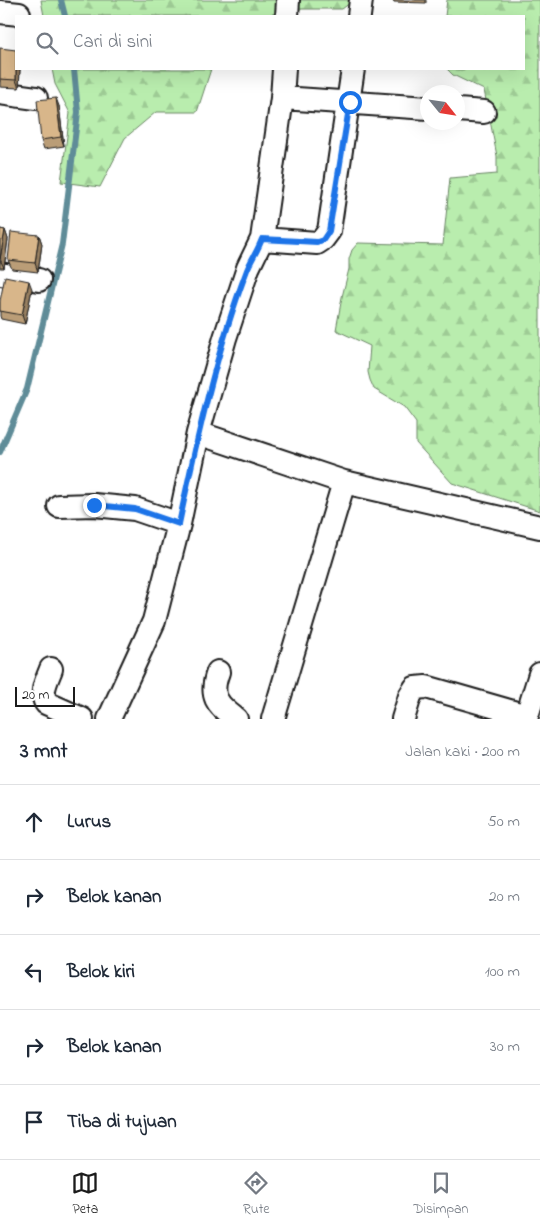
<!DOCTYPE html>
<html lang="id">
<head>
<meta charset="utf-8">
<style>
	:root { --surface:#fff; --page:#f2f2f3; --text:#1f2937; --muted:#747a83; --line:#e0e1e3; --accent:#1c1c1c }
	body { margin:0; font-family:"Indie Flower",sans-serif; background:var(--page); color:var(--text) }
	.compass { position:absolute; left:420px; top:85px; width:45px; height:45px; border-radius:50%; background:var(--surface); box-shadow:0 5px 20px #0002; rotate:120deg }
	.scale { position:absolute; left:15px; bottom:12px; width:60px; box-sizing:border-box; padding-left:5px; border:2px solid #1c1c1c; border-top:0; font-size:14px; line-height:18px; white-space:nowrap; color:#1c1c1c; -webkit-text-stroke:4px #fff; paint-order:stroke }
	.stop { position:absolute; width:15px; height:15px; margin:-11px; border:4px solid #1a73e8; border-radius:50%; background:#fff }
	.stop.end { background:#1a73e8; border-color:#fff; box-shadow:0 1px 5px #0008 }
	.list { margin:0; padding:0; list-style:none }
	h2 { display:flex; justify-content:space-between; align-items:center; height:65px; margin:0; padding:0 20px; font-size:21px }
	h2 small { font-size:16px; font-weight:400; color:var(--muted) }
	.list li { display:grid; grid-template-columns:32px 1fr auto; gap:15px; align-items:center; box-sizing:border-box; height:75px; padding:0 20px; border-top:1px solid var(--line) }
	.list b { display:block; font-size:19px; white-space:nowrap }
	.list em { font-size:16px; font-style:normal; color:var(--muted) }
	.icon { flex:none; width:28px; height:28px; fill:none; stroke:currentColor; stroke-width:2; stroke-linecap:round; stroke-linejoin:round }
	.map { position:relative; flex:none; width:540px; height:719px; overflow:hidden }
	.search { position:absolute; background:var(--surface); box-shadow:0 5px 20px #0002; left:15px; right:15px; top:15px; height:55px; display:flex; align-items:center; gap:12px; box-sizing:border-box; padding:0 18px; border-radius:0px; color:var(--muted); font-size:19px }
	.sheet { height:440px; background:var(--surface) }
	nav { display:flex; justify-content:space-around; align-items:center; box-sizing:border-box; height:70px; border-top:1px solid var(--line); background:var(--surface); font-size:14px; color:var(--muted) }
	nav a { display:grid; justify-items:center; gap:2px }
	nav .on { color:var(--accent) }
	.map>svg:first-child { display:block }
	.forest { fill:url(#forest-firs); stroke:#6a8465 }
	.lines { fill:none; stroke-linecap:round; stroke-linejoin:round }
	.stream { stroke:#5e8c98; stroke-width:6 }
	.street-casing { stroke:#1c1c1c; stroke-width:26 }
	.street { stroke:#fff; stroke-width:22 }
	.wall { fill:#ba9d77; stroke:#1c1c1c }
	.shaded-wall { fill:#977f61; stroke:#1c1c1c }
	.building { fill:#d8b68a; stroke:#1c1c1c }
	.route { stroke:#1a73e8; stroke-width:6 }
</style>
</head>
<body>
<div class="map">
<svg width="540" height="719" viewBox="0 0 540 719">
	<defs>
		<pattern id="forest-firs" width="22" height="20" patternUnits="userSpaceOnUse" patternTransform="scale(1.25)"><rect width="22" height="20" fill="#b9edae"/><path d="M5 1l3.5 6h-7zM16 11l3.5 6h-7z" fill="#9ecb95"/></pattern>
	</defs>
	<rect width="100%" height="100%" fill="#fff"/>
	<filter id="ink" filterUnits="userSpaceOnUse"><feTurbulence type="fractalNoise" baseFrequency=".02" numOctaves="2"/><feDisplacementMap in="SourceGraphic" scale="10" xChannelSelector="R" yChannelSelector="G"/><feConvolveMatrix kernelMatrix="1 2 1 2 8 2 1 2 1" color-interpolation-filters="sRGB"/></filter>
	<g filter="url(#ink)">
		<!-- forest -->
		<path class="forest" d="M41,0H354L342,9H296L263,16H44Z
			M447,0H540V511L452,483L416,443V423L404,407L374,389L370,380L368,372L370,346L336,330L342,297L349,269V259L352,250L358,243L443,245L450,178L497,174V156L484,90L453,75L447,69H524V16H445Z
			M52,69H211L197,112H156L125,138L100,187L61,182L70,113L55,84Z"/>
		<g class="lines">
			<!-- stream -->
			<path class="stream" d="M61,0L65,16
				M0,452L27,389L62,244L78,112L74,69"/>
			<defs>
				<path id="street" d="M0,12L19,14
					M287,16L288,0
					M359,16L361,0
					M0,93L36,98
					M282,98L428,108
					M458,110L484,112
					M262,239L317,243L323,239L329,231L353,69
					M0,274L39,280
					M198,433L344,482L540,527
					M59,506L94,505L135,509L179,524
					M51,669C47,680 40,692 46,703L82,719
					M218,672C209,696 217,705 236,719
					M109,719L154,621L179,524L198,433L225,338L248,268L262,239L282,98L284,69
					M273,719L344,482
					M403,719L410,696L415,688L426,687L527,716
					M526,719L540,674"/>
			</defs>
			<!-- street casing -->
			<use href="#street" class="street-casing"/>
			<!-- street -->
			<use href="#street" class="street"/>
		</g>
		<!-- wall -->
		<path class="wall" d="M393,0H426V3L394,2Z
			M0,48L16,69H20L19,88L0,87Z
			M59,106L64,146L44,149L41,140Z
			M0,229L5,230L8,239L4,268H0Z
			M39,235L42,244L38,272L12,269L8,260Z
			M32,289L25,324L1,319L0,316V301Z"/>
		<!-- shaded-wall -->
		<path class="shaded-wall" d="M16,69H20L19,88L16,80Z
			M56,98L59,106L64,146L61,137Z
			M5,230L8,239L4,268L0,259Z
			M39,235L42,244L38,272L35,263Z
			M29,281L32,289L25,324L22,315Z"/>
		<!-- building -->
		<path class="building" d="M0,48L16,50V80L0,79Z
			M56,98L61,137L41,140L37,100Z
			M0,229L5,230L0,259Z
			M11,232L39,235L35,263L8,260Z
			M5,276L29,281L22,315L0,311V301Z"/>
	</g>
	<g class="lines" filter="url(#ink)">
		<!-- route -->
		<path class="route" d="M94,505L135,509L179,524C197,438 216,352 247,270C251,260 258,250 262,239L317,242L323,240L329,231L350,102"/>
	</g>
</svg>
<svg class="compass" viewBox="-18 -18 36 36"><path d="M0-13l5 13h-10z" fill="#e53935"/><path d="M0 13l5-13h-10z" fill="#747a83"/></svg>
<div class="scale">20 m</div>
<div class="stop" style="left:350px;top:102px"></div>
<div class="stop end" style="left:94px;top:505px"></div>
<div class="search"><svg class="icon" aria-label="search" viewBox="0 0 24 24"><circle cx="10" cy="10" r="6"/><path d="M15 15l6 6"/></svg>Cari di sini</div>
</div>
<section class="sheet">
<h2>3 mnt<small>Jalan kaki · 200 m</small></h2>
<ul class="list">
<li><svg class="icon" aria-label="ahead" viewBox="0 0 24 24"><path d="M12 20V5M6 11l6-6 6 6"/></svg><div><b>Lurus</b></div><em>50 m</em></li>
<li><svg class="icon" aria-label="right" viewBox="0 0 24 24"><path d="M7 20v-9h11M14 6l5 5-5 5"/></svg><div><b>Belok kanan</b></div><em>20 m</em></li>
<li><svg class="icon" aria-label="left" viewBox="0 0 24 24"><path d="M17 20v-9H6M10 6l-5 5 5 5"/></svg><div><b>Belok kiri</b></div><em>100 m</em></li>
<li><svg class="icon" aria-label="right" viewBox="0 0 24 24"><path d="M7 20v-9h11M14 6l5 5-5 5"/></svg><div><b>Belok kanan</b></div><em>30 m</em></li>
<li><svg class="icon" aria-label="arrive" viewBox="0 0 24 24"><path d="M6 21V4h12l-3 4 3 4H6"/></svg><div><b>Tiba di tujuan</b></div></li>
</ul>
</section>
<nav>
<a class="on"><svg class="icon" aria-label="map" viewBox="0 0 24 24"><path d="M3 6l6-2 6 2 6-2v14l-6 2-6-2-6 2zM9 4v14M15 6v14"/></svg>Peta</a>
<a><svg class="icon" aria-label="directions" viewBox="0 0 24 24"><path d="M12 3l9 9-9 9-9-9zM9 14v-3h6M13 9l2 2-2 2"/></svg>Rute</a>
<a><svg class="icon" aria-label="saved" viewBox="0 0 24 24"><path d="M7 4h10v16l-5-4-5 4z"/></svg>Disimpan</a>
</nav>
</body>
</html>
